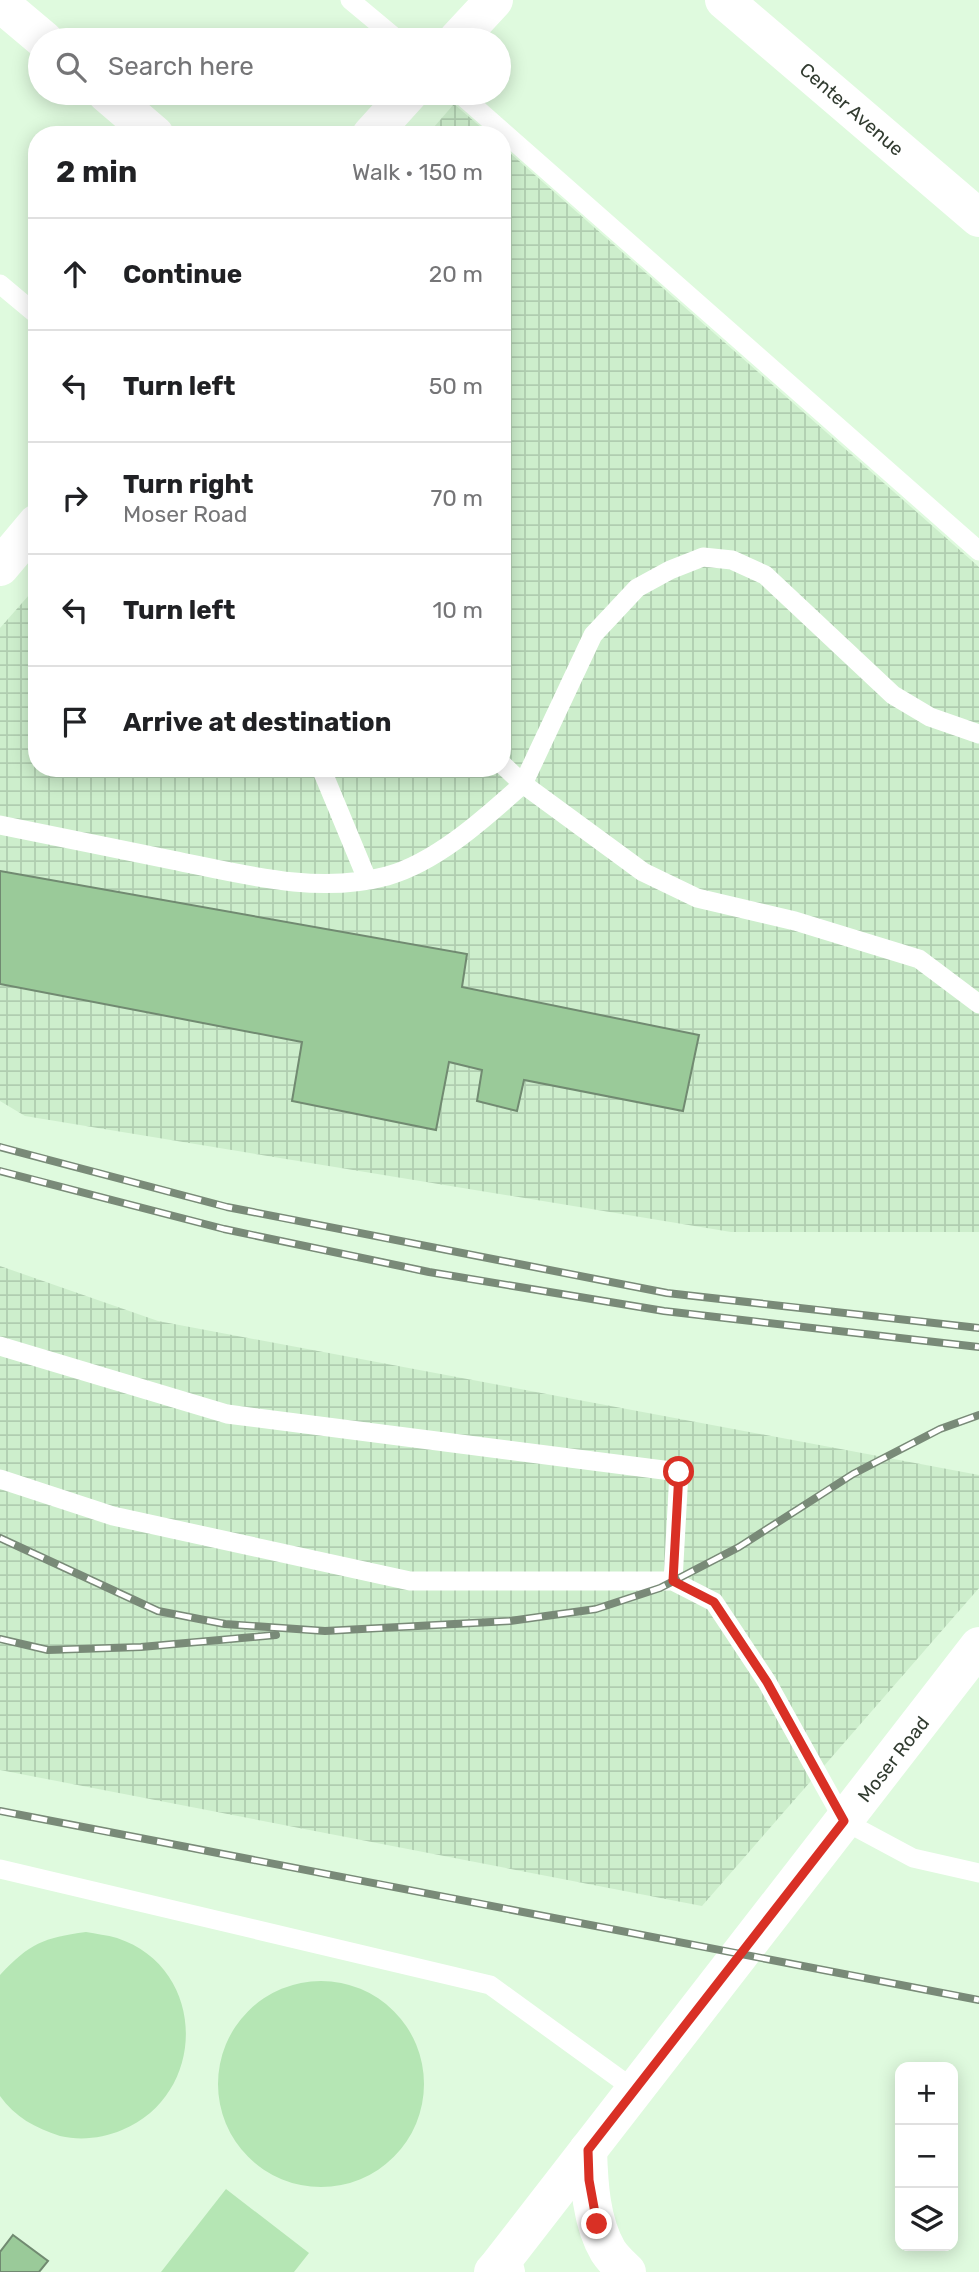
<!DOCTYPE html>
<html lang="en">
<head>
<meta charset="utf-8">
<style>
	:root { --surface:#fff; --page:#f6f6f6; --text:#202124; --muted:#757577; --line:#e0e0e0 }
	body { margin:0; font-family:Rubik,sans-serif; background:var(--page); color:var(--text) }
	.controls { position:absolute; right:21px; bottom:21px; display:grid; overflow:hidden; border-radius:14px; box-shadow:0 4px 18px #0003 }
	.controls button { width:63px; height:63px; display:grid; place-items:center; padding:0; border:0; border-bottom:2px solid var(--line); background:var(--surface); color:var(--text); font:35px sans-serif }
	.stop { position:absolute; width:21px; height:21px; margin:-16px; border:5px solid #d93025; border-radius:50%; background:#fff }
	.stop.end { background:#d93025; border-color:#fff; box-shadow:0 2px 7px #0008 }
	.list { margin:0; padding:0; list-style:none }
	h2 { display:flex; justify-content:space-between; align-items:center; height:91px; margin:0; padding:0 28px; font-size:30px }
	h2 small { font-size:23px; font-weight:400; color:var(--muted) }
	.list li { display:grid; grid-template-columns:46px 1fr auto; gap:21px; align-items:center; box-sizing:border-box; height:112px; padding:0 28px; border-top:2px solid var(--line) }
	.list b { display:block; font-size:26px; white-space:nowrap }
	.list p { margin:0; font-size:23px; white-space:nowrap; color:var(--muted) }
	.list em { font-size:23px; font-style:normal; color:var(--muted) }
	.icon { flex:none; width:38px; height:38px; fill:none; stroke:currentColor; stroke-width:2; stroke-linecap:round; stroke-linejoin:round }
	.map { position:relative; flex:none; width:979px; height:2272px; overflow:hidden }
	.search { position:absolute; background:var(--surface); box-shadow:0 4px 18px #0003; left:28px; top:28px; width:483px; height:77px; display:flex; align-items:center; gap:18px; box-sizing:border-box; padding:0 24px; border-radius:38px; color:var(--muted); font-size:26px }
	.panel { position:absolute; background:var(--surface); box-shadow:0 4px 18px #0003; left:28px; top:126px; width:483px; height:651px; border-radius:28px }
	.map>svg:first-child { display:block }
	.industrial { fill:url(#industrial-grid) }
	.water { fill:#b5e6b4 }
	.building { fill:#9aca99; stroke:#718a71; stroke-width:2 }
	.lines { fill:none; stroke-linecap:round; stroke-linejoin:round }
	.service { stroke:#fff; stroke-width:19 }
	.minor { stroke:#fff; stroke-width:38 }
	.tertiary { stroke:#fff; stroke-width:38 }
	.rail-casing { stroke:#798a78; stroke-width:8 }
	.rail { stroke:#fff; stroke-width:5; stroke-dasharray:16; stroke-linecap:butt }
	.route { stroke:#d93025; stroke-width:9 }
	.labels { text-anchor:middle; stroke-width:6; stroke-linejoin:round; paint-order:stroke }
	.street-label { font-size:19px; fill:#313b30; stroke:#fff }
</style>
</head>
<body>
<div class="map">
<svg width="979" height="2272" viewBox="0 0 979 2272">
	<defs>
		<pattern id="industrial-grid" width="8" height="8" patternUnits="userSpaceOnUse" patternTransform="scale(1.75)"><rect width="8" height="8" fill="#cdeecc"/><path d="M0 4h8M4 0v8" fill="none" stroke="#b0cdb0"/></pattern>
	</defs>
	<rect width="100%" height="100%" fill="#dffade"/>
	<!-- industrial -->
	<path class="industrial" d="M454,104L490,135H427Z
		M502,146L979,567V1232H731L25,1116L0,1101V628L37,586V768H502Z
		M0,1266L158,1321L979,1475V1588L702,1906L0,1770Z"/>
	<!-- water -->
	<path class="water" d="M86,1932C96,1934 107,1935 117,1938C208,1968 208,2095 122,2130C103,2138 81,2141 60,2136C35,2128 15,2117 0,2096V1975C30,1943 43,1938 86,1932Z
		M218 2084a103 103 0 1 1 206 0a103 103 0 1 1-206 0Z
		M226,2189L309,2253L294,2272H161Z"/>
	<!-- building -->
	<path class="building" d="M0,871L467,954L462,987L699,1035L683,1111L524,1080L517,1111L477,1101L482,1070L449,1062L436,1130L292,1101L302,1042L0,984Z
		M13,2235L48,2261L39,2272H0V2252Z"/>
	<g class="lines">
		<!-- service -->
		<path class="service" d="M350,0L398,40
			M459,93L979,551
			M0,284L37,315
			M979,734L930,717L893,695L765,575L732,560L703,557L670,570L637,588L593,635L523,784L643,872L697,898L795,921L919,959L979,1004
			M321,768L367,879
			M0,825C57,837 115,848 172,860C242,874 317,895 387,876C437,862 485,818 523,784L502,764
			M0,1346L227,1414L679,1472L673,1581
			M0,1479L113,1516L410,1581H673L714,1602L767,1682L844,1821L913,1858L979,1873
			M0,1869L490,1985L635,2090"/>
		<!-- minor -->
		<path class="minor" d="M724,0L979,218
			M0,3L44,40
			M457,40L494,0
			M106,93L155,135
			M371,135L409,93
			M0,567L37,523
			M496,2269L979,1646"/>
		<!-- tertiary -->
		<path class="tertiary" d="M588,2150C589,2183 591,2222 608,2251C613,2259 621,2266 627,2272
			M493,2272L496,2269L506,2272"/>
		<defs>
			<path id="rail" d="M0,1147L227,1207L667,1293L979,1328
				M0,1171L224,1229L429,1272L664,1311L979,1347
				M0,1538L158,1611L225,1624L325,1631L510,1621L596,1609L660,1588L739,1547L853,1474L940,1429L979,1415
				M0,1639L48,1650L141,1647L276,1635
				M0,1811L979,2000"/>
		</defs>
		<!-- rail casing -->
		<use href="#rail" class="rail-casing"/>
		<!-- rail -->
		<use href="#rail" class="rail"/>
	</g>
	<g class="lines">
		<!-- route -->
		<path class="route" d="M597,2224L589,2180L588,2150L844,1821L767,1682L714,1602L673,1581L679,1472"/>
	</g>
	<g class="labels">
		<!-- street labels -->
		<g class="street-label">
			<text transform="translate(852 109) rotate(41)" y="7">Center Avenue</text>
			<text transform="translate(893 1759) rotate(-52)" y="7">Moser Road</text>
		</g>
	</g>
</svg>
<div class="controls">
<button>+</button>
<button>−</button>
<button><svg class="icon" aria-label="layers" viewBox="0 0 24 24"><path d="M12 4l9 5-9 5-9-5zM3 14l9 5 9-5"/></svg></button>
</div>
<div class="stop" style="left:679px;top:1472px"></div>
<div class="stop end" style="left:597px;top:2224px"></div>
<div class="search"><svg class="icon" aria-label="search" viewBox="0 0 24 24"><circle cx="10" cy="10" r="6"/><path d="M15 15l6 6"/></svg>Search here</div>
<section class="panel">
<h2>2 min<small>Walk · 150 m</small></h2>
<ul class="list">
<li><svg class="icon" aria-label="ahead" viewBox="0 0 24 24"><path d="M12 20V5M6 11l6-6 6 6"/></svg><div><b>Continue</b></div><em>20 m</em></li>
<li><svg class="icon" aria-label="left" viewBox="0 0 24 24"><path d="M17 20v-9H6M10 6l-5 5 5 5"/></svg><div><b>Turn left</b></div><em>50 m</em></li>
<li><svg class="icon" aria-label="right" viewBox="0 0 24 24"><path d="M7 20v-9h11M14 6l5 5-5 5"/></svg><div><b>Turn right</b><p>Moser Road</p></div><em>70 m</em></li>
<li><svg class="icon" aria-label="left" viewBox="0 0 24 24"><path d="M17 20v-9H6M10 6l-5 5 5 5"/></svg><div><b>Turn left</b></div><em>10 m</em></li>
<li><svg class="icon" aria-label="arrive" viewBox="0 0 24 24"><path d="M6 21V4h12l-3 4 3 4H6"/></svg><div><b>Arrive at destination</b></div></li>
</ul>
</section>
</div>
</body>
</html>
